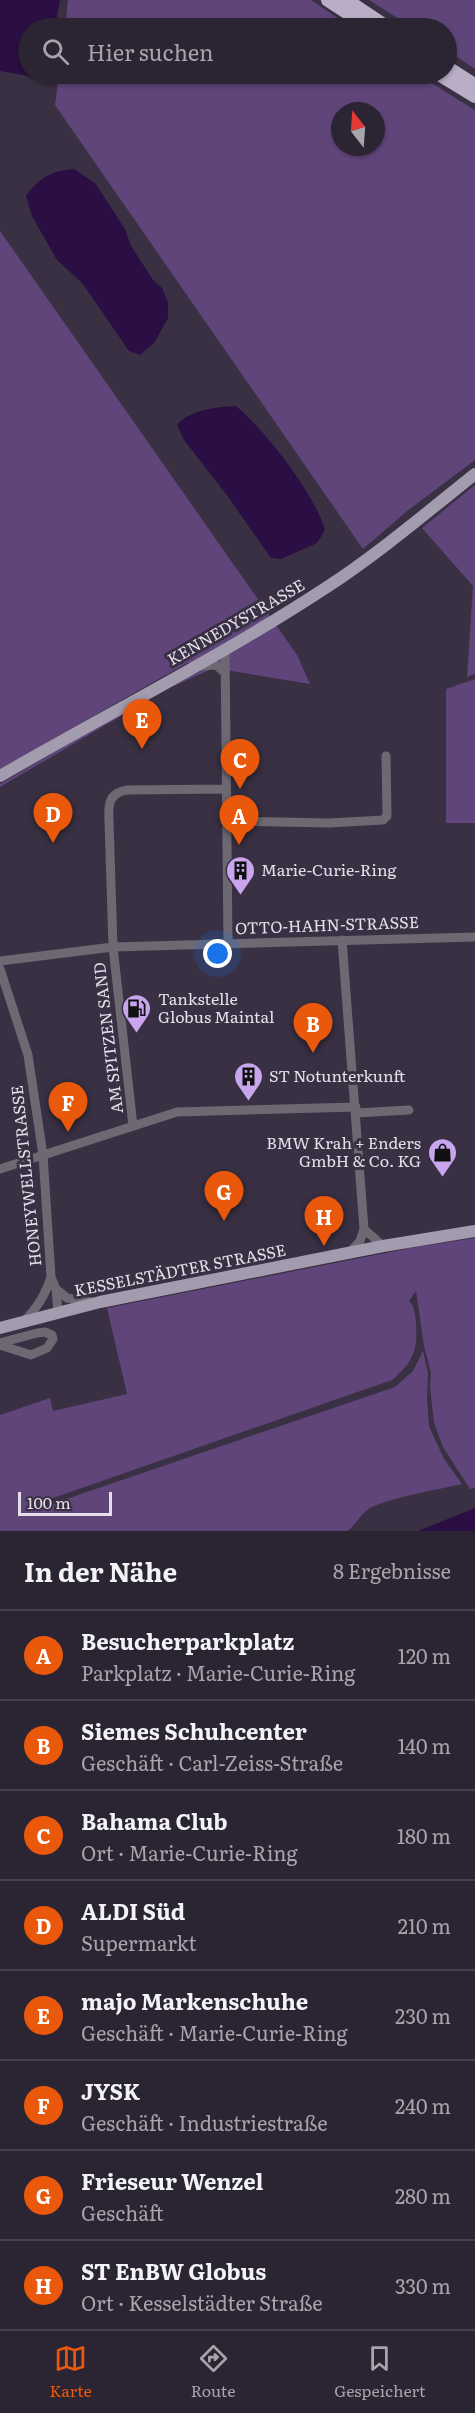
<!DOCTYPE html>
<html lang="de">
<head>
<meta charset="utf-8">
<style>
	:root { --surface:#2b2432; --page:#37303e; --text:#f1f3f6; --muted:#a6a4ac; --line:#47414d; --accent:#ea580c }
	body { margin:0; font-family:Literata,serif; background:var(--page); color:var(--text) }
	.compass { position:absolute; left:331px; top:102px; width:54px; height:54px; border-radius:50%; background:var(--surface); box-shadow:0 2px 4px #0004; rotate:343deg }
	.scale { position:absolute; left:18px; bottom:15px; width:94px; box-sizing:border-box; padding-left:6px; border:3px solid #e4dfeb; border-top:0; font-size:16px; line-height:21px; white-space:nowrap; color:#e4dfeb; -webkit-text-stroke:4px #393043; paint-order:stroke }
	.you { position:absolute; left:218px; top:954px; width:21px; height:21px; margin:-15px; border:4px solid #fff; border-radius:50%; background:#1a73e8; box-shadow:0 0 0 9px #1a73e833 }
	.badge { display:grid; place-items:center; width:39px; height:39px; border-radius:50%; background:var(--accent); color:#fff; font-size:20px; font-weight:700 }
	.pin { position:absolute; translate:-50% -50px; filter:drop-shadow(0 2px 3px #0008) }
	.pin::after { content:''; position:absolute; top:32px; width:21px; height:18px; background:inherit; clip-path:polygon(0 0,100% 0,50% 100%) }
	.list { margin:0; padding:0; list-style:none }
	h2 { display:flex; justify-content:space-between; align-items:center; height:78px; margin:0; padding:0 24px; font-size:26px }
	h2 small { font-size:20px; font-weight:400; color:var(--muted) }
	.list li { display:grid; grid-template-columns:39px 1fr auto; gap:18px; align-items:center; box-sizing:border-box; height:90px; padding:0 24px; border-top:2px solid var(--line) }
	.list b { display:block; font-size:22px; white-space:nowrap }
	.list p { margin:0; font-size:20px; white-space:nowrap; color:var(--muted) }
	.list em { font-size:20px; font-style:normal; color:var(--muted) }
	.icon { flex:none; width:33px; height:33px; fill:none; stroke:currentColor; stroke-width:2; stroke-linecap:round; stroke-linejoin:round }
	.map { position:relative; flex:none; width:475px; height:1531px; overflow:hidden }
	.search { position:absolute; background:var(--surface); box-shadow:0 2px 4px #0004; left:18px; right:18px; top:18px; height:66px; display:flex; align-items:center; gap:15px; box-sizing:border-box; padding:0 21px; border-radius:33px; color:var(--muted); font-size:22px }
	.sheet { height:798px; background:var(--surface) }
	nav { display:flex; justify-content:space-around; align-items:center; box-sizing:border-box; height:84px; border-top:2px solid var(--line); background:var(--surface); font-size:16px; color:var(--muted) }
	nav a { display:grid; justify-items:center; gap:3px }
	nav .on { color:var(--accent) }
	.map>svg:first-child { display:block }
	.green { fill:#60457b; fill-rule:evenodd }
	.water { fill:#2b0e43 }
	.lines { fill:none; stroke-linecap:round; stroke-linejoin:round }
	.minor { stroke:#6d6872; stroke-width:9 }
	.major { stroke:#a39bae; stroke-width:12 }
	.highway { stroke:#b9aec5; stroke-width:14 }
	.labels { text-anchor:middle; stroke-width:6; stroke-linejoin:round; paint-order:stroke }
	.street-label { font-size:16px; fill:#e4dfeb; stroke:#393043 }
	.poi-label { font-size:16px; fill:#e4dfeb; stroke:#393043; text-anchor:start }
</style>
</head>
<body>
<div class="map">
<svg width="475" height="1531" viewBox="0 0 475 1531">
	<rect width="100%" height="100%" fill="#393043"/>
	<!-- green -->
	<path class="green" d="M68,0H311L352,28H65Z
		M369,0H475V69L447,50L446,28H413Z
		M59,74H417L475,110V460L407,511L363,549L55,105ZM340,111H376V147H340Z
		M0,231L297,655L310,684L214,668L167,689L0,787V784L168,686L209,667L187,663L0,769Z
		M475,485V674L467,677L473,586L422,528Z
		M475,679V823H446V689Z
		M475,1238V1488L470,1489L443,1447L434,1423L430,1386L431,1373L424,1346L416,1291L409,1301C415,1306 415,1315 416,1323C418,1351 413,1362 392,1380L36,1504L37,1509L395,1387L413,1371L423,1351L428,1373L427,1399L429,1426L444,1459L462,1484C442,1489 379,1499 366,1511C358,1518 356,1525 347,1531H0V1415L50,1398L53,1411L127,1394L107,1308L416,1247Z"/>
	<!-- water -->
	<path class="water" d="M0,0H60L55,28H28V74H38L29,76L0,71Z
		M74,169L95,183L125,229L131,246L153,280L162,288L168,302V318L154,343L140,355L129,351L83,284L57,260L32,216L26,196C40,177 51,171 74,169Z
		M236,406C265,430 315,494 325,530L317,543L281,559L271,558L226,494L184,440L177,425C188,410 218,407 236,406Z
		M475,1508V1531H418Z"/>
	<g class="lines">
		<!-- minor -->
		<path class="minor" d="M225,649L228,943
			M200,666L216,665L225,673
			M225,821L329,823L383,820L387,816L386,756
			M342,940L364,1229L360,1241L349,1253
			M0,961L113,947L475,937
			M0,969L28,1055L43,1155L51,1277L56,1289L58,1312
			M356,1113L409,1110
			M133,1126L113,947L109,820C108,804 109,793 127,790L225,789
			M0,1169L177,1112L356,1107
			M364,1229L383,1246
			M56,1289L67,1298L91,1302
			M24,1321C38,1307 45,1295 51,1277
			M0,1343L37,1333L45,1332L52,1335L53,1339L47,1348L31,1355L0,1345"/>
		<!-- major -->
		<path class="major" d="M0,776C109,713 222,656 327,587C379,553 426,513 475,474
			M0,1328L100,1302L383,1246L475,1231"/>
		<!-- highway -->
		<path class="highway" d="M328,0L371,28
			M346,0L388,28
			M446,67L471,83
			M439,74L475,96"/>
	</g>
	<!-- icons -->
	<defs>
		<symbol id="building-pin" viewBox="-11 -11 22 30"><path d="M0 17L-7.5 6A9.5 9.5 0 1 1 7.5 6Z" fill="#c9a5ee" stroke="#393043"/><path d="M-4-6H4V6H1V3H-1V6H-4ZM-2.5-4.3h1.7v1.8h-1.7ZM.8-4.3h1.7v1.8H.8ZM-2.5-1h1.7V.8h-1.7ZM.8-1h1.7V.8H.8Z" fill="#111"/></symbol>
		<symbol id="fuel-pin" viewBox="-11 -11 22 30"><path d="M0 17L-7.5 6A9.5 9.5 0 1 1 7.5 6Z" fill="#c9a5ee" stroke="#393043"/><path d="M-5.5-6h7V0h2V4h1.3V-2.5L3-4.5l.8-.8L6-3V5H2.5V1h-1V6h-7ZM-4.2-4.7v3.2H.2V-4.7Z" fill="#111"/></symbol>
		<symbol id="shop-pin" viewBox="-11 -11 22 30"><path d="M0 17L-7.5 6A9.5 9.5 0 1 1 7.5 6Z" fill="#c9a5ee" stroke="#393043"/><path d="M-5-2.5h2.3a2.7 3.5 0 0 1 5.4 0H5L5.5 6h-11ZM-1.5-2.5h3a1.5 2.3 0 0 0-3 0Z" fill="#111"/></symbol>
	</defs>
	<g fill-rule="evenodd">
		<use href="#building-pin" x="224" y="854" width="33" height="45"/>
		<use href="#fuel-pin" x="120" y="992" width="33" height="45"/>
		<use href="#building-pin" x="232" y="1060" width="33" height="45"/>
		<use href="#shop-pin" x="426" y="1136" width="33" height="45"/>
	</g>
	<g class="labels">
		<!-- street labels -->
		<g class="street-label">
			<text transform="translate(236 622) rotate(-30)" y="6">KENNEDYSTRASSE</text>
			<text transform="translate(327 925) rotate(-2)" y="6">OTTO-HAHN-STRASSE</text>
			<text transform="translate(108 1038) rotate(-97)" y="6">AM SPITZEN SAND</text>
			<text transform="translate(26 1176) rotate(-96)" y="6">HONEYWELLSTRASSE</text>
			<text transform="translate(180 1270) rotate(-11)" y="6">KESSELSTÄDTER STRASSE</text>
		</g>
		<!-- poi labels -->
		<g class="poi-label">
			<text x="261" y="876">Marie-Curie-Ring</text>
			<text x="158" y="1005">Tankstelle<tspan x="158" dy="18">Globus Maintal</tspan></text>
			<text x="269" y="1082">ST Notunterkunft</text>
			<text x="421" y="1149" text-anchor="end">BMW Krah + Enders<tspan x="421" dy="18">GmbH &amp; Co. KG</tspan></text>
		</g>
	</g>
</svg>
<svg class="compass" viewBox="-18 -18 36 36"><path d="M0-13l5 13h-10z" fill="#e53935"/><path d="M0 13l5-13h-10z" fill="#a6a4ac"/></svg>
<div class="scale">100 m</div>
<div class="you"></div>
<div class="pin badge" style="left:239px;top:845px">A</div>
<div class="pin badge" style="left:313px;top:1053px">B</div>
<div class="pin badge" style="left:240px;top:789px">C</div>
<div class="pin badge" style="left:53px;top:843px">D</div>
<div class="pin badge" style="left:142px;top:749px">E</div>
<div class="pin badge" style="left:68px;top:1132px">F</div>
<div class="pin badge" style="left:224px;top:1221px">G</div>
<div class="pin badge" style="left:324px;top:1246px">H</div>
<div class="search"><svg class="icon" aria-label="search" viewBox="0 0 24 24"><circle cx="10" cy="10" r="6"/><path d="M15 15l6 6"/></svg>Hier suchen</div>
</div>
<section class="sheet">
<h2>In der Nähe<small>8 Ergebnisse</small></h2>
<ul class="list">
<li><span class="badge">A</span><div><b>Besucherparkplatz</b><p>Parkplatz · Marie-Curie-Ring</p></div><em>120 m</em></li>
<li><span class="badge">B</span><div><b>Siemes Schuhcenter</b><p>Geschäft · Carl-Zeiss-Straße</p></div><em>140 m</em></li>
<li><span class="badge">C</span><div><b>Bahama Club</b><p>Ort · Marie-Curie-Ring</p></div><em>180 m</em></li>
<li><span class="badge">D</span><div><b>ALDI Süd</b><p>Supermarkt</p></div><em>210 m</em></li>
<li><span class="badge">E</span><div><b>majo Markenschuhe</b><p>Geschäft · Marie-Curie-Ring</p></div><em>230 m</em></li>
<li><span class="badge">F</span><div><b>JYSK</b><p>Geschäft · Industriestraße</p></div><em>240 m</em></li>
<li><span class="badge">G</span><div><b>Frieseur Wenzel</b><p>Geschäft</p></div><em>280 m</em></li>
<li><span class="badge">H</span><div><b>ST EnBW Globus</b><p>Ort · Kesselstädter Straße</p></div><em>330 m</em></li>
</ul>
</section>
<nav>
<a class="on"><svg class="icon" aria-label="map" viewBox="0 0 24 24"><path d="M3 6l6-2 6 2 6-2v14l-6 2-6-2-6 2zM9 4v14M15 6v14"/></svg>Karte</a>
<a><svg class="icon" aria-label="directions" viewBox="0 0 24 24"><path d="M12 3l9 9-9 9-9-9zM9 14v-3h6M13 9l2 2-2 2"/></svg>Route</a>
<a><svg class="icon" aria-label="saved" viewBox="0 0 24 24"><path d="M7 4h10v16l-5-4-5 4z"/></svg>Gespeichert</a>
</nav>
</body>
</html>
